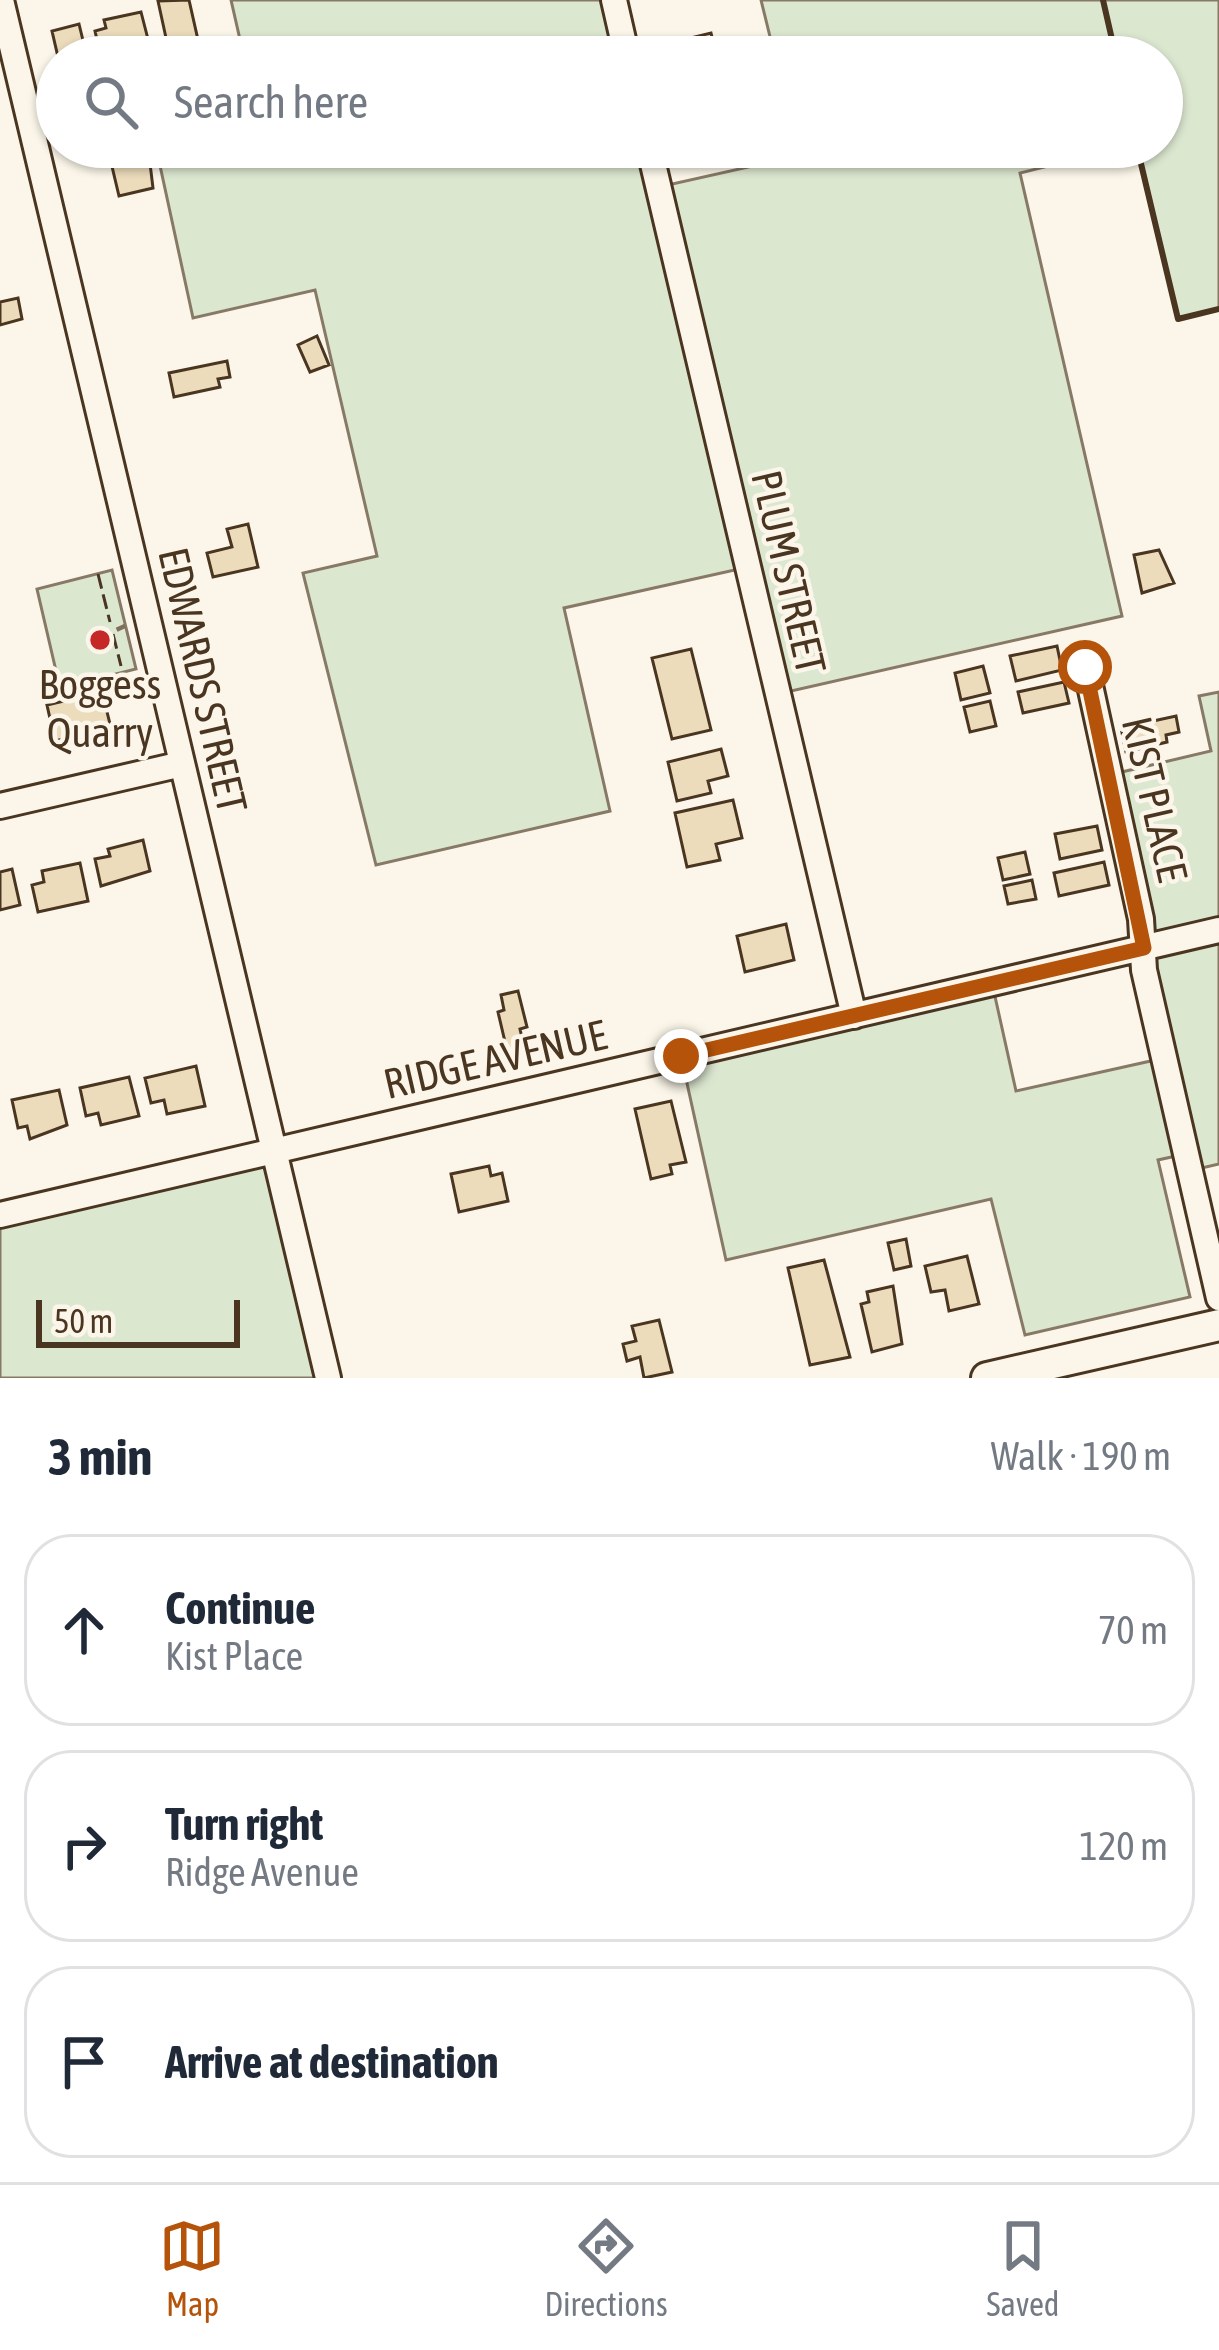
<!DOCTYPE html>
<html lang="en">
<head>
<meta charset="utf-8">
<style>
	:root { --surface:#fff; --page:#f6f6f7; --text:#1f2937; --muted:#747a83; --line:#e0e1e3; --accent:#b45309 }
	body { margin:0; font-family:"Asap Condensed",sans-serif; background:var(--page); color:var(--text) }
	.scale { position:absolute; left:36px; bottom:30px; width:204px; box-sizing:border-box; padding-left:12px; border:6px solid #4a3520; border-top:0; font-size:33px; line-height:42px; white-space:nowrap; color:#4a3520; -webkit-text-stroke:9px #fbf6e9; paint-order:stroke }
	.stop { position:absolute; width:36px; height:36px; margin:-27px; border:9px solid #b45309; border-radius:50%; background:#fff }
	.stop.end { background:#b45309; border-color:#fff; box-shadow:0 3px 12px #0008 }
	.list { margin:0; padding:0; list-style:none }
	h2 { display:flex; justify-content:space-between; align-items:center; height:156px; margin:0; padding:0 48px; font-size:51px }
	h2 small { font-size:39px; font-weight:400; color:var(--muted) }
	.list li { display:grid; grid-template-columns:78px 1fr auto; gap:36px; align-items:center; box-sizing:border-box; height:192px; margin:0 24px 24px; padding:0 24px; border:3px solid var(--line); border-radius:48px }
	.list b { display:block; font-size:45px; white-space:nowrap }
	.list p { margin:0; font-size:39px; white-space:nowrap; color:var(--muted) }
	.list em { font-size:39px; font-style:normal; color:var(--muted) }
	.icon { flex:none; width:66px; height:66px; fill:none; stroke:currentColor; stroke-width:2; stroke-linecap:round; stroke-linejoin:round }
	.map { position:relative; flex:none; width:1219px; height:1378px; overflow:hidden }
	.search { position:absolute; background:var(--surface); box-shadow:0 3px 9px #0004; left:36px; right:36px; top:36px; height:132px; display:flex; align-items:center; gap:30px; box-sizing:border-box; padding:0 42px; border-radius:66px; color:var(--muted); font-size:45px }
	.sheet { height:804px; background:var(--surface) }
	nav { display:flex; justify-content:space-around; align-items:center; box-sizing:border-box; height:168px; border-top:3px solid var(--line); background:var(--surface); font-size:33px; color:var(--muted) }
	nav a { display:grid; justify-items:center; gap:6px }
	nav .on { color:var(--accent) }
	.map>svg:first-child { display:block }
	.green { fill:#dce7d0; stroke:#887966; stroke-width:3 }
	.building { fill:#ecdcbc; stroke:#4a3520; stroke-width:3 }
	.lines { fill:none; stroke-linecap:round; stroke-linejoin:round }
	.minor-casing { stroke:#4a3520; stroke-width:30 }
	.tertiary-casing { stroke:#4a3520; stroke-width:36 }
	.path { stroke:#7f6f5c; stroke-width:4.5; stroke-dasharray:9 6; stroke-linecap:butt }
	.minor { stroke:#fbf6e9; stroke-width:24 }
	.tertiary { stroke:#fbf6e9; stroke-width:30 }
	.fence { stroke:#4a3520; stroke-width:3; stroke-dasharray:15 6; stroke-linecap:butt }
	.wall { stroke:#4a3520; stroke-width:6 }
	.route { stroke:#b45309; stroke-width:15 }
	.poi-dot { fill:#c62828; stroke:#fbf6e9; stroke-width:4.5 }
	.labels { text-anchor:middle; stroke-width:9; stroke-linejoin:round; paint-order:stroke }
	.street-label { font-size:42px; fill:#4a3520; stroke:#fbf6e9 }
	.poi-label { font-size:42px; fill:#4a3520; stroke:#fbf6e9 }
</style>
</head>
<body>
<div class="map">
<svg width="1219" height="1378" viewBox="0 0 1219 1378">
	<rect width="100%" height="100%" fill="#fbf6e9"/>
	<!-- green -->
	<path class="green" d="M231,0H614L627,57H244Z
		M761,0H1219V309L1178,319L1137,147H1162V57H775Z
		M156,147H649L659,187L797,156L796,147H1124L1020,173L1122,616L778,694L748,567L564,608L610,811L376,865L303,573L377,556L315,290L193,318Z
		M112,570L136,669L60,688L37,589Z
		M1219,692V1164L1189,1171L1185,1154L1158,1160L1190,1297L1025,1335L991,1199L726,1260L681,1056L992,983L1016,1091L1164,1058L1109,775L1211,751L1199,696Z
		M274,1151L328,1378H0V1215Z"/>
	<!-- building -->
	<path class="building" d="M189,0L198,40L168,47L158,1Z
		M141,12L150,47L101,57L95,31L106,28L104,20Z
		M79,24L87,57H58L52,31Z
		M711,33L716,53L660,57L657,46Z
		M115,147H148L153,188L119,196L110,158L117,157Z
		M18,298L22,319L0,325V302Z
		M317,336L329,365L310,372L298,345Z
		M227,361L230,377L218,379L220,387L174,397L169,373Z
		M248,524L258,567L213,577L207,553L232,547L227,529Z
		M1159,550L1174,583L1142,593L1134,555Z
		M1057,646L1062,670L1016,681L1010,656Z
		M691,649L711,730L672,739L652,658Z
		M983,666L990,693L961,700L955,673Z
		M1064,682L1069,703L1023,713L1018,692Z
		M102,692L111,728L55,741L47,705Z
		M990,701L996,726L970,732L964,707Z
		M1176,716L1179,732L1166,735L1167,742L1126,752L1121,728Z
		M721,749L728,776L708,781L711,793L677,801L668,762Z
		M733,800L742,838L716,844L720,860L687,867L675,813Z
		M1097,826L1102,850L1060,859L1055,834Z
		M143,840L150,871L101,886L95,859L110,856L108,849Z
		M1025,852L1030,874L1003,880L998,858Z
		M1104,862L1109,885L1059,896L1054,873Z
		M80,863L88,901L38,912L32,885L44,882L42,871Z
		M12,869L20,905L0,910V872Z
		M1032,880L1036,899L1008,904L1004,886Z
		M786,924L794,960L745,972L737,936Z
		M518,991L527,1027L520,1029L526,1055L509,1059L498,1012L504,1010L501,995Z
		M196,1066L205,1106L167,1114L164,1100L151,1103L145,1078Z
		M129,1077L139,1116L101,1125L98,1113L86,1116L80,1088Z
		M59,1090L67,1125L30,1139L27,1126L18,1128L12,1100Z
		M671,1101L686,1162L670,1165L672,1174L651,1179L635,1109Z
		M489,1166L491,1176L502,1173L508,1201L459,1212L451,1174Z
		M906,1239L911,1266L894,1270L888,1243Z
		M967,1256L979,1304L949,1311L945,1290L931,1292L925,1266Z
		M824,1260L850,1357L810,1365L788,1268Z
		M893,1286L902,1344L872,1352L861,1304L869,1302L867,1292Z
		M659,1320L672,1372L644,1378L640,1357L627,1361L623,1344L636,1341L632,1326Z"/>
	<g class="lines">
		<defs>
			<path id="minor" d="M1,0L328,1378
				M614,0L627,57
				M649,147L854,1016
				M1086,667L1141,919L1144,970L1219,1298
				M0,806L182,764
				M0,1215L1219,930"/>
			<path id="tertiary" d="M987,1378L1219,1325"/>
		</defs>
		<!-- minor casing -->
		<use href="#minor" class="minor-casing"/>
		<!-- tertiary casing -->
		<use href="#tertiary" class="tertiary-casing"/>
		<!-- path -->
		<path class="path" d="M96,636H103L105,642L97,644Z
			M103,636L125,626"/>
		<!-- minor -->
		<use href="#minor" class="minor"/>
		<!-- tertiary -->
		<use href="#tertiary" class="tertiary"/>
		<!-- fence -->
		<path class="fence" d="M98,574L110,622
			M113,634L121,666"/>
		<!-- wall -->
		<path class="wall" d="M1103,0L1116,57
			M1137,147L1178,319L1219,309"/>
	</g>
	<g class="lines">
		<!-- route -->
		<path class="route" d="M681,1056L1144,948L1085,667"/>
	</g>
	<!-- markers -->
	<circle class="poi-dot" cx="100" cy="640" r="12"/>
	<g class="labels">
		<!-- street labels -->
		<g class="street-label">
			<text transform="translate(789 572) rotate(77)" y="15">PLUM STREET</text>
			<text transform="translate(203 680) rotate(77)" y="15">EDWARDS STREET</text>
			<text transform="translate(1155 799) rotate(77)" y="15">KIST PLACE</text>
			<text transform="translate(495 1059) rotate(-13)" y="15">RIDGE AVENUE</text>
		</g>
		<!-- poi labels -->
		<g class="poi-label">
			<text x="100" y="699">Boggess<tspan x="100" dy="48">Quarry</tspan></text>
		</g>
	</g>
</svg>
<div class="scale">50 m</div>
<div class="stop" style="left:1085px;top:667px"></div>
<div class="stop end" style="left:681px;top:1056px"></div>
<div class="search"><svg class="icon" aria-label="search" viewBox="0 0 24 24"><circle cx="10" cy="10" r="6"/><path d="M15 15l6 6"/></svg>Search here</div>
</div>
<section class="sheet">
<h2>3 min<small>Walk · 190 m</small></h2>
<ul class="list">
<li><svg class="icon" aria-label="ahead" viewBox="0 0 24 24"><path d="M12 20V5M6 11l6-6 6 6"/></svg><div><b>Continue</b><p>Kist Place</p></div><em>70 m</em></li>
<li><svg class="icon" aria-label="right" viewBox="0 0 24 24"><path d="M7 20v-9h11M14 6l5 5-5 5"/></svg><div><b>Turn right</b><p>Ridge Avenue</p></div><em>120 m</em></li>
<li><svg class="icon" aria-label="arrive" viewBox="0 0 24 24"><path d="M6 21V4h12l-3 4 3 4H6"/></svg><div><b>Arrive at destination</b></div></li>
</ul>
</section>
<nav>
<a class="on"><svg class="icon" aria-label="map" viewBox="0 0 24 24"><path d="M3 6l6-2 6 2 6-2v14l-6 2-6-2-6 2zM9 4v14M15 6v14"/></svg>Map</a>
<a><svg class="icon" aria-label="directions" viewBox="0 0 24 24"><path d="M12 3l9 9-9 9-9-9zM9 14v-3h6M13 9l2 2-2 2"/></svg>Directions</a>
<a><svg class="icon" aria-label="saved" viewBox="0 0 24 24"><path d="M7 4h10v16l-5-4-5 4z"/></svg>Saved</a>
</nav>
</body>
</html>
